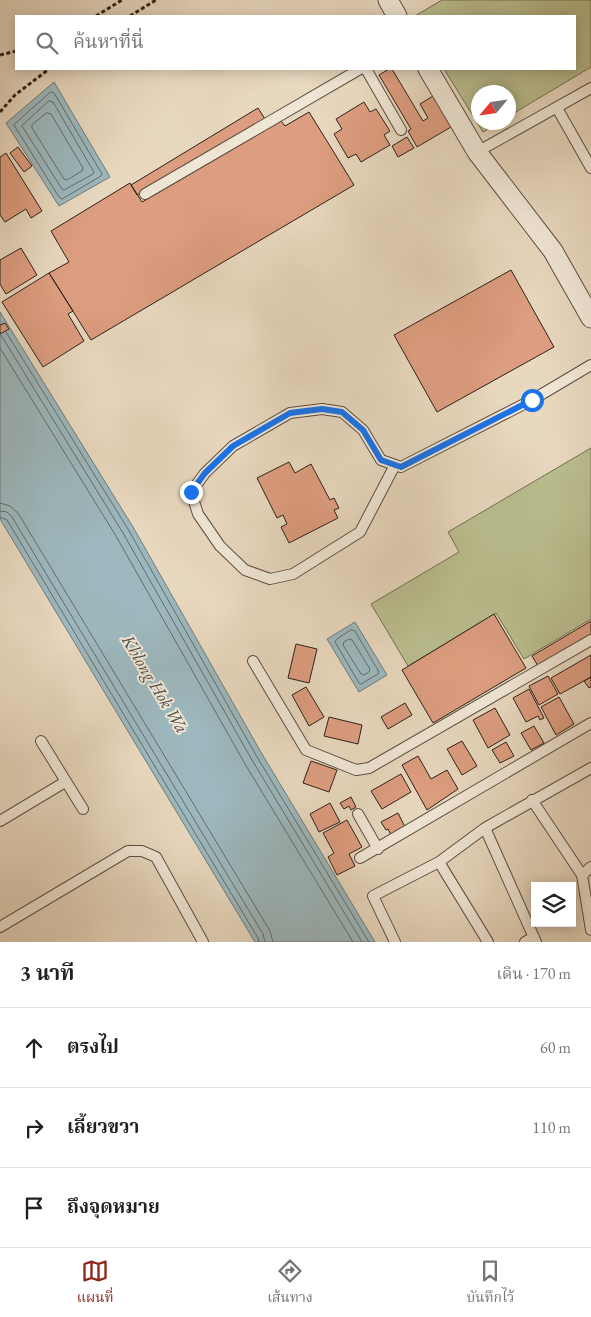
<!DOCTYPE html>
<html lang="th">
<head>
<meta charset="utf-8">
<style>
	:root { --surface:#fff; --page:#f2f2f2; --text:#202124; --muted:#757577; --line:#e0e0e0; --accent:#8f2418 }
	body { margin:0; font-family:"EB Garamond","Noto Serif Thai",serif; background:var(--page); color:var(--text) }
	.controls { position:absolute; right:15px; bottom:15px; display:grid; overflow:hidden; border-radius:0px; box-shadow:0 2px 12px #0003 }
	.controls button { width:45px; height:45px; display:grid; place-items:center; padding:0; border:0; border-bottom:1px solid var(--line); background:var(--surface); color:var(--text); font:25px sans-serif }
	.compass { position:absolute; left:471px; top:85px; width:45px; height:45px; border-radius:50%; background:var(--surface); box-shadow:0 2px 12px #0003; rotate:241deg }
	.stop { position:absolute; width:15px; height:15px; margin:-11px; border:4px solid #1a73e8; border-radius:50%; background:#fff }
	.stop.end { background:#1a73e8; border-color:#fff; box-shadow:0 1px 5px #0008 }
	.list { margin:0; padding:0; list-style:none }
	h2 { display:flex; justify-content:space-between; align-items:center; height:65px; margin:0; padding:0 20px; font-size:21px }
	h2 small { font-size:16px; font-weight:400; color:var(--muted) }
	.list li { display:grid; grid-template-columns:32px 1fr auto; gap:15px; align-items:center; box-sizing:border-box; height:80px; padding:0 20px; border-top:1px solid var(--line) }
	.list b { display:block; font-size:19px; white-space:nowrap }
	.list em { font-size:16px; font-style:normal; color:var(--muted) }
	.icon { flex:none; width:28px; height:28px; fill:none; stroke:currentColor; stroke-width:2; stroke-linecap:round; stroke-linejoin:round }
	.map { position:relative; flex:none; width:591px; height:942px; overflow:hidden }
	.search { position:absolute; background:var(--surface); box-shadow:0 2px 12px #0003; left:15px; right:15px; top:15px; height:55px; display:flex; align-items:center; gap:12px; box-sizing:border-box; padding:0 18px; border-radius:0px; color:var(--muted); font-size:19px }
	.sheet { height:305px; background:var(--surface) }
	nav { display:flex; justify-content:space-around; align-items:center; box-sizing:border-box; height:70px; border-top:1px solid var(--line); background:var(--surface); font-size:14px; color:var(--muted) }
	nav a { display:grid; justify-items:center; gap:2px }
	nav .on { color:var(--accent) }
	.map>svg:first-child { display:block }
	.green { fill:#babe8f; stroke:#747054 }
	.water { fill:#9cb7bd; stroke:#707b7b }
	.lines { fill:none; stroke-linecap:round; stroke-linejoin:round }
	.shore { stroke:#646c6a; stroke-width:1 }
	.building { fill:#dd9d80; stroke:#2d2118 }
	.lane-casing { stroke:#5c4f42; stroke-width:12 }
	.street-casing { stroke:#5c4f42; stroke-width:21 }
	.path { stroke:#2d2118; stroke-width:3; stroke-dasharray:4 2.5; stroke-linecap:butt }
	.lane { stroke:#f0e6d5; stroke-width:10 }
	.street { stroke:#f0e6d5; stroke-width:19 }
	.route { stroke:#1a73e8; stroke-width:6 }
	.labels { text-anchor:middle; stroke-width:4; stroke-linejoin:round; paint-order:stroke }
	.water-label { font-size:18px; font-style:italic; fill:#4e4e4a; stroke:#f0e6d5 }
</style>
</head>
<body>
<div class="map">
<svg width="591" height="942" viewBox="0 0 591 942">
	<rect width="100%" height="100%" fill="#e8d8bf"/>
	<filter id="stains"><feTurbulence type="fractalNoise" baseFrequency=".004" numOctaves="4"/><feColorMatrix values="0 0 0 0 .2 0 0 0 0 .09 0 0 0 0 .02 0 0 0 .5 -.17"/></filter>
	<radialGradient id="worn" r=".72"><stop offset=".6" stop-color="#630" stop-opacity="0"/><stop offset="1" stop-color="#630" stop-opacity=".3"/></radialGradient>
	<!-- green -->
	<path class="green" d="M442,0H591V67L509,116L508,92H478V122L498,123L483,132L444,69H575V16H415Z
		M591,448V619L524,659L496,613L408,666L371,604L459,552L448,532Z"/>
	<!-- water -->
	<path class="water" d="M54,82L110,177L59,206L6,123Z
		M0,312L133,527L262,754L375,942H255L0,519Z
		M355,622L387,675L359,692L327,639Z"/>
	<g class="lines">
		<!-- shore -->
		<path class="shore" d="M51,92L54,93L102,174L101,176L62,199L59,197L14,125Z
			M49,101L53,102L94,172L93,174L64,190L62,189L22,126Z
			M47,113L51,114L83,168L82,171L67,180L64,179L32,128V125Z
			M6,332L128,529L257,757L369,942
			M1,335L123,533L252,760L362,942
			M0,348L116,536L245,764L353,942
			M0,503L10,506L18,513L270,931L273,942
			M0,511L7,512L12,517L263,934L265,942
			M0,517L7,520L258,938L259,942
			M351,630L355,631L379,672L378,674L361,684L359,683L335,642L336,640Z
			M350,639L352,640L370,669L369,672L364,675L361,674L343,645L344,642Z"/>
	</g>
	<!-- building -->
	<path class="building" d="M389,69H392L423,121L428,118L420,104L433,96L451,127L417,147L408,131L411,129L379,75Z
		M364,102L370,112L376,109L390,131L384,135L390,145L361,162L356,154L348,158L334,134L342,129L336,119Z
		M258,108L265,119L137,195L131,185Z
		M309,112L354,185L91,340L49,273L69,262L51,231L130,183L142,202L281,121L285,126Z
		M407,137L414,148L398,157L392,146Z
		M18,147L32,166L24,172L10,153Z
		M6,153L42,211L31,218L26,209L5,222L0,215V157Z
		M21,248L37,275L6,294L0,284V260Z
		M511,270L554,347L437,412L394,335Z
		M49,273L73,311L68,314L84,341L43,367L2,302Z
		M5,323L9,329L0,334V325Z
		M289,462L295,473L311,464L330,500L334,498L339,508L334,510L338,518L289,543L281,527L287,524L283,515L277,518L257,478Z
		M494,614L526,668L433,723L402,670Z
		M591,621V635L538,666L532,656Z
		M296,644L317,649L309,683L288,678Z
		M591,655V677L560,694L551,678Z
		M548,676L558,694L539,705L529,686Z
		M591,677V687L589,688L584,681Z
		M306,687L324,717L309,726L292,695Z
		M529,689L544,718L540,720L538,716L526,722L513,698Z
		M559,697L574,724L556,735L541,707Z
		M405,703L412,715L388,729L381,717Z
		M495,708L510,735L488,748L473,720Z
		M329,717L362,725L358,744L324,736Z
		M534,726L544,743L531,750L521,733Z
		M462,741L477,766L462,775L447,749Z
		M506,742L514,756L500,763L492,750Z
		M418,756L431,779L447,770L458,789L427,810L402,765Z
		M311,761L337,770L329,792L303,783Z
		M401,774L411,792L382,809L371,791Z
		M351,797L356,807L351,810L349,806L344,809L340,803Z
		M330,803L340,822L319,832L310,814Z
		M398,813L405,827L391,835L388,829L386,830L381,822Z
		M347,820L362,847L349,854L355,866L337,875L328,857L334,853L323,833Z"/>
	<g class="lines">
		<defs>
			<path id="lane" d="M366,69L401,130
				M557,108L591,168
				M477,152L591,88
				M145,194L360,69
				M395,465L360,532L293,574L270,579L245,570L220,546L198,514L191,492L205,473L233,446L290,413L322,409L342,412L363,430L381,460L401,467L532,400L591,365
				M253,661L306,750L356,770L369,768L591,640
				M41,741L83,809
				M532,800L582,875L591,930
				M358,814L378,849
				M0,821L65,782
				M485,828L536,942
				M360,858L591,723
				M439,862L488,942
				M582,875L591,867
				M0,927L128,851H142L156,857L203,942
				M395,942L373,896L439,862L485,828L591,768
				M525,942L534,937"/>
			<path id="street" d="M388,0L397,16
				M428,69L477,152L553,251L591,318"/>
		</defs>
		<!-- lane casing -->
		<use href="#lane" class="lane-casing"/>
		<!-- street casing -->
		<use href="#street" class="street-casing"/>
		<!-- path -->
		<path class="path" d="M96,16L122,0
			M130,16L156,0
			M0,55L16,51
			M0,112L15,95L49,69"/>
		<!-- lane -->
		<use href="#lane" class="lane"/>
		<!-- street -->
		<use href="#street" class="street"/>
	</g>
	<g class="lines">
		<!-- route -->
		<path class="route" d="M191,492L205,473L233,446L290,413L322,409L342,412L363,430L381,460L401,467L532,400"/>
	</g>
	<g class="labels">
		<!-- water labels -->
		<g class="water-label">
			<text transform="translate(155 684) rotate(59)" y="6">Khlong Hok Wa</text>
		</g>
	</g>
	<rect width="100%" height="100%" filter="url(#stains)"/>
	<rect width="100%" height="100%" fill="url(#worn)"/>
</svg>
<div class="controls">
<button><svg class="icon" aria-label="layers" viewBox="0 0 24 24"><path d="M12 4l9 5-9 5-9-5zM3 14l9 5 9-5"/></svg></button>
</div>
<svg class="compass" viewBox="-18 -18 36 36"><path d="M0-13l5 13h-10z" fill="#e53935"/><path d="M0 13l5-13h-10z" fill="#757577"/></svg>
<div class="stop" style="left:532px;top:400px"></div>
<div class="stop end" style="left:191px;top:492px"></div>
<div class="search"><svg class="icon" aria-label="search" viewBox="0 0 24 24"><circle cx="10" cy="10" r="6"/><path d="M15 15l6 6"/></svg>ค้นหาที่นี่</div>
</div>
<section class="sheet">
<h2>3 นาที<small>เดิน · 170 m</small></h2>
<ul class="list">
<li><svg class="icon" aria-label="ahead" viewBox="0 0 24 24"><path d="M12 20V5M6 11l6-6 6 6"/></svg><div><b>ตรงไป</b></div><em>60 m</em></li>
<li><svg class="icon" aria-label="right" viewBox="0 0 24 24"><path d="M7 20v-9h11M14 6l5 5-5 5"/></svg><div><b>เลี้ยวขวา</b></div><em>110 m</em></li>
<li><svg class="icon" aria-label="arrive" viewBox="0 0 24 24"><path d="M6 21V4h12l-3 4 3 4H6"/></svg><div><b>ถึงจุดหมาย</b></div></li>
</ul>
</section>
<nav>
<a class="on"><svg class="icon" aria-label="map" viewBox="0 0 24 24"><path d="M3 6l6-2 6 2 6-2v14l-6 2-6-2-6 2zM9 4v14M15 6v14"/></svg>แผนที่</a>
<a><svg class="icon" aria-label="directions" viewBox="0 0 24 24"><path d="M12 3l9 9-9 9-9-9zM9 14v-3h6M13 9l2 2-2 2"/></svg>เส้นทาง</a>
<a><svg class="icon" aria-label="saved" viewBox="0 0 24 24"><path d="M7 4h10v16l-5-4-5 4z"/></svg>บันทึกไว้</a>
</nav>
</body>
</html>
